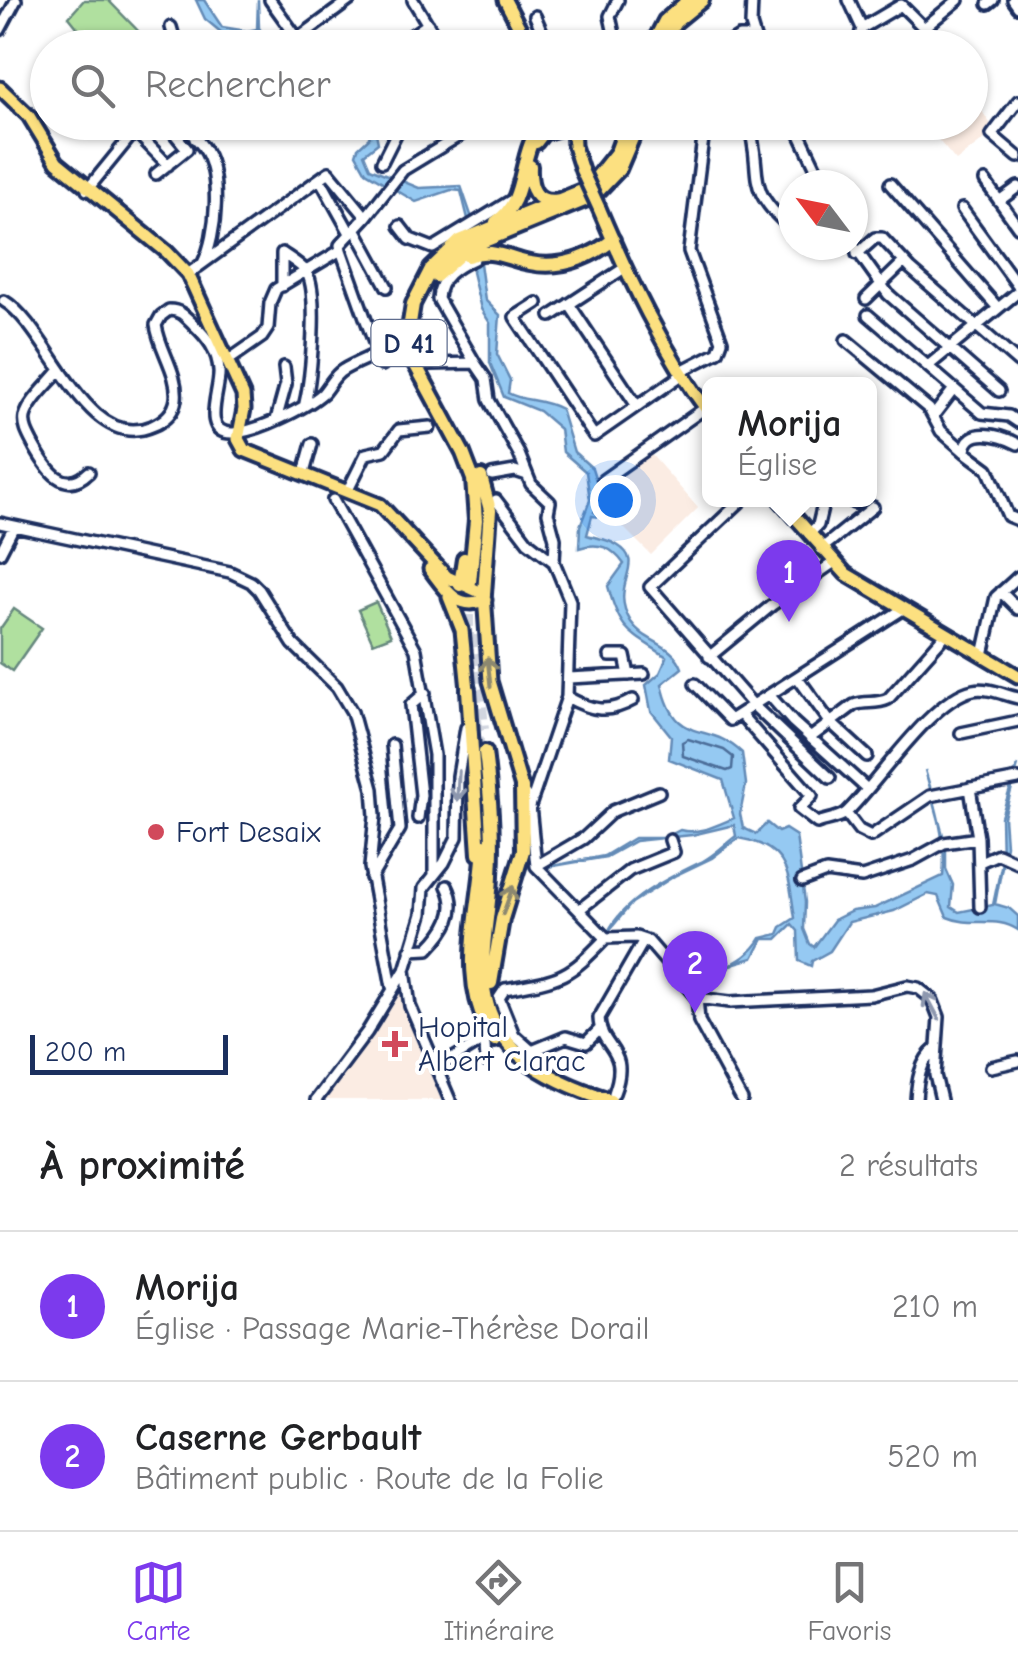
<!DOCTYPE html>
<html lang="fr">
<head>
<meta charset="utf-8">
<style>
	:root { --surface:#fff; --page:#f6f6f6; --text:#202124; --muted:#757577; --line:#e0e0e0; --accent:#7c3aed }
	body { margin:0; font-family:"Comic Neue",sans-serif; background:var(--page); color:var(--text) }
	.compass { position:absolute; left:778px; top:170px; width:90px; height:90px; border-radius:50%; background:var(--surface); box-shadow:0 2px 8px #0004; rotate:302deg }
	.scale { position:absolute; left:30px; bottom:25px; width:198px; box-sizing:border-box; padding-left:10px; border:5px solid #1b2f5e; border-top:0; font-size:28px; line-height:35px; white-space:nowrap; color:#1b2f5e; -webkit-text-stroke:8px #fff; paint-order:stroke }
	.you { position:absolute; left:615px; top:500px; width:35px; height:35px; margin:-25px; border:8px solid #fff; border-radius:50%; background:#1a73e8; box-shadow:0 0 0 15px #1a73e833 }
	.badge { display:grid; place-items:center; width:65px; height:65px; border-radius:50%; background:var(--accent); color:#fff; font-size:32px; font-weight:700 }
	.pin { position:absolute; translate:-50% -82px; filter:drop-shadow(0 2px 5px #0008) }
	.pin::after { content:''; position:absolute; top:52px; width:35px; height:30px; background:inherit; clip-path:polygon(0 0,100% 0,50% 100%) }
	.popup { position:absolute; left:702px; top:377px; width:175px; height:130px; box-sizing:border-box; display:grid; place-content:center; border-radius:15px; background:var(--surface); filter:drop-shadow(0 2px 8px #0005); font-size:32px; white-space:nowrap; color:var(--muted) }
	.popup b { font-size:38px; color:var(--text) }
	.popup::after { content:''; position:absolute; left:50%; top:100%; margin-left:-20px; border:20px solid transparent; border-top-color:var(--surface) }
	.list { margin:0; padding:0; list-style:none }
	h2 { display:flex; justify-content:space-between; align-items:center; height:130px; margin:0; padding:0 40px; font-size:42px }
	h2 small { font-size:32px; font-weight:400; color:var(--muted) }
	.list li { display:grid; grid-template-columns:65px 1fr auto; gap:30px; align-items:center; box-sizing:border-box; height:150px; padding:0 40px; border-top:2px solid var(--line) }
	.list b { display:block; font-size:38px; white-space:nowrap }
	.list p { margin:0; font-size:32px; white-space:nowrap; color:var(--muted) }
	.list em { font-size:32px; font-style:normal; color:var(--muted) }
	.icon { flex:none; width:55px; height:55px; fill:none; stroke:currentColor; stroke-width:2; stroke-linecap:round; stroke-linejoin:round }
	.map { position:relative; flex:none; width:1018px; height:1100px; overflow:hidden }
	.search { position:absolute; background:var(--surface); box-shadow:0 2px 8px #0004; left:30px; right:30px; top:30px; height:110px; display:flex; align-items:center; gap:25px; box-sizing:border-box; padding:0 35px; border-radius:55px; color:var(--muted); font-size:38px }
	.sheet { height:430px; background:var(--surface) }
	nav { display:flex; justify-content:space-around; align-items:center; box-sizing:border-box; height:140px; border-top:2px solid var(--line); background:var(--surface); font-size:28px; color:var(--muted) }
	nav a { display:grid; justify-items:center; gap:5px }
	nav .on { color:var(--accent) }
	.map>svg:first-child { display:block }
	.built { fill:#fbece3 }
	.green { fill:#b0e09f; stroke:#66887e; stroke-width:2.5 }
	.water { fill:#95c9f2; stroke:#648bb7; stroke-width:2.5 }
	.lines { fill:none; stroke-linecap:round; stroke-linejoin:round }
	.shore { stroke:#4c6d99; stroke-width:2.5 }
	.highway-tunnel { stroke:#d1d5df; stroke-width:12; stroke-dasharray:12 6; stroke-linecap:butt }
	.minor-casing { stroke:#1b2f5e; stroke-width:16 }
	.major-casing { stroke:#1b2f5e; stroke-width:19 }
	.highway-casing { stroke:#1b2f5e; stroke-width:20 }
	.minor { stroke:#fff; stroke-width:9 }
	.major { stroke:#fce080; stroke-width:11 }
	.highway { stroke:#fce080; stroke-width:12 }
	.major-bridge-casing { stroke:#1b2f5e; stroke-width:19; stroke-linecap:butt }
	.major-bridge { stroke:#fce080; stroke-width:11 }
	.oneway { stroke:#8c886f }
	.oneway2 { stroke:#8d97ae }
	.poi-dot { fill:#d1495b; stroke:#fff; stroke-width:4 }
	.labels { text-anchor:middle; stroke-width:8; stroke-linejoin:round; paint-order:stroke }
	.shield { fill:#fff; stroke:#5f6d8e; stroke-width:2.5 }
	.shield-label { font-size:28px; font-weight:bold; fill:#1b2f5e }
	.poi-label { font-size:30px; fill:#1b2f5e; stroke:#fff; text-anchor:start }
</style>
</head>
<body>
<div class="map">
<svg width="1018" height="1100" viewBox="0 0 1018 1100">
	<rect width="100%" height="100%" fill="#fff"/>
	<filter id="ink" filterUnits="userSpaceOnUse"><feTurbulence type="fractalNoise" baseFrequency=".01" numOctaves="2"/><feDisplacementMap in="SourceGraphic" scale="20" xChannelSelector="R" yChannelSelector="G"/><feConvolveMatrix kernelMatrix="1 2 1 2 8 2 1 2 1" color-interpolation-filters="sRGB"/></filter>
	<g filter="url(#ink)">
		<!-- built -->
		<path class="built" d="M971,95L992,126L986,138L956,161L924,123L970,122Z
			M650,453L698,508L651,555L607,511L606,486Z
			M398,988L410,1006L450,1100H323L370,1037Z"/>
		<!-- green -->
		<path class="green" d="M84,0H108L148,41L140,47H93L69,17Z
			M376,602L391,636L373,643L358,610Z
			M14,609L42,628L12,671L0,663V629Z"/>
		<!-- water -->
		<path class="water" d="M196,0H204L222,27L247,31L257,29L258,0L259,28L274,47L222,33L205,19Z
			M361,123H374L378,143L364,154L370,168L419,188L461,186L473,221L469,223L461,191L451,190L416,202L366,172L356,154L358,148L370,137Z
			M480,263L485,300L500,315L497,354L510,380L508,393C524,402 540,398 561,409L574,452L592,468L599,490V501L594,512L599,514L608,507L599,517L592,516L587,535C596,538 608,539 617,545C649,564 607,584 631,622C645,643 673,643 682,668L662,684C676,749 708,719 742,753L746,784L740,814L743,828L756,834L767,823L778,832L785,829L796,836L805,902L804,929L810,944L814,947L834,920L852,911L875,908L943,876C947,841 935,802 925,770L946,846V869L953,885L951,907L959,912L993,905L1002,862L1001,817L1018,765L1004,817L1006,845L995,904L1009,908L1018,916V930C996,915 972,928 947,917L938,896L928,894L894,911L849,922L830,951L812,961L811,966L799,961L798,931L792,924L777,939H763L753,958L735,963L695,992L692,989C713,968 746,965 761,938L778,934L781,927L795,918C788,876 791,847 738,838L712,858L676,875L632,903L608,932C625,898 668,878 703,861C715,855 725,844 736,836L734,825L692,835L635,841L606,857L542,868L604,856L634,838H664L680,830C699,835 717,825 734,818L723,780L669,759L671,736L651,711L646,685L660,673L667,657C631,633 620,633 608,586L624,564C612,547 599,542 579,548L580,526L590,500L586,472L563,452L560,429L539,411L504,397L490,363V323L481,309L472,272L473,266Z"/>
		<g class="lines">
			<!-- shore -->
			<path class="shore" d="M688,739L724,750L733,757L732,769L727,771L683,756L682,742Z"/>
			<!-- highway-tunnel -->
			<path class="highway-tunnel" d="M475,635L483,729
				M468,645V595
				M476,719L479,754"/>
			<defs>
				<path id="minor" d="M270,0L298,39
					M413,0L442,48
					M752,0L751,25L758,48
					M1013,0L1018,7
					M988,4L993,0
					M535,16L549,48
					M171,27L177,48
					M862,28L901,5L924,28L958,0
					M0,30L16,0
					M285,48L350,0
					M393,48L428,24
					M617,48L610,16L618,0
					M722,48L739,37H753
					M849,48L859,40L862,28L849,0
					M1018,101L992,135L1018,157
					M183,122C189,131 197,139 203,147C222,173 217,236 203,263
					M748,122C765,174 741,185 790,227L793,224
					M794,122L824,185
					M135,131L168,165
					M195,139L214,122
					M382,162L402,122
					M156,174L187,149L165,122
					M320,179L350,233
					M985,181L1018,227
					M890,184L998,308
					M87,190L135,131L146,122
					M999,201L1018,187
					M962,209L1018,286
					M366,217L403,170L482,122
					M400,226L410,239L433,248L510,201
					M356,230L387,287
					M853,245L888,294L999,391
					M341,250L382,365
					M857,254L875,238H882L911,269L1018,362
					M474,259C456,267 439,277 438,299L475,363
					M188,274L329,172L366,217L340,245L341,250
					M282,286V253C289,258 303,266 307,273C319,294 311,378 305,403
					M866,299L904,262
					M4,301C49,327 86,455 152,426C164,421 174,413 176,399C179,374 159,349 156,325L161,316L169,310C181,310 186,317 194,325C207,337 218,351 219,371C221,390 199,434 233,433C257,432 306,408 323,393C330,385 334,375 343,370C354,363 366,359 378,353
					M537,303L515,317L594,436L683,374
					M569,304L637,406
					M868,315L982,413L1009,416L1018,422
					M551,316L626,267
					M846,340L929,409L941,431L965,452
					M229,360L262,337L268,328L270,303L276,289L341,250
					M430,364L475,363L486,379L489,400L519,454L531,484L550,502L548,513L555,539L554,562
					M928,366L1018,292
					M59,371C49,384 29,401 25,417C23,428 30,438 35,448C47,469 64,496 89,472
					M681,371L718,352L722,341L689,251L705,122
					M934,415L954,389
					M276,420L286,384L284,367
					M1018,444C1001,435 966,425 965,452L988,469L1008,516L1018,520
					M304,473L312,444
					M492,475L515,471L527,475
					M603,480L705,408
					M348,490L366,454L384,450L399,430L430,427
					M333,500L416,650L434,755V874
					M496,500L528,542L554,562L570,601L567,697L530,806
					M742,500L650,587L753,705L830,778
					M852,500L854,503
					M0,523L230,572L251,582L259,590L293,644L337,687L352,712L373,789L375,816L370,867L392,987
					M809,534L818,525L824,500
					M821,549L873,507
					M0,553L14,526
					M1001,592L1018,609
					M983,655L996,597L1018,577
					M610,656H625L629,675
					M709,657L772,605L833,563
					M569,678L644,674
					M798,678L830,722L867,756
					M695,684L730,720L903,609
					M770,696L793,722L866,788
					M567,697C592,711 608,714 633,700
					M740,714L812,796L799,809L817,823C825,820 840,818 846,813C877,784 931,699 973,690C988,687 1004,695 1018,698
					M961,733L1018,721
					M810,738L854,705C865,700 876,705 888,699L946,634
					M970,788L978,838L980,907
					M525,794L530,806L536,866L606,938L636,937L648,941L697,998L730,1002L871,995L907,986L918,988L932,999L939,1017L935,1075L941,1100
					M846,813L859,830L871,836L930,796L1018,779
					M418,818L421,795L411,705L425,693
					M980,862L998,854L1018,863
					M536,866L584,838L613,811L659,792
					M371,878L400,829L392,745
					M802,881L826,872L862,877L913,860L944,843L978,838
					M580,909L630,870L674,852L670,840
					M410,950L428,949C446,931 460,911 447,886
					M697,998L699,1021L742,1100
					M600,1029L586,1043L566,1037L532,1051L514,1035L499,998L505,989C561,979 567,979 606,938
					M991,1067L1018,1061
					M437,1068L480,1042L485,1045L486,1061
					M614,1093C631,1048 600,1050 599,1018L644,940
					M316,1100L367,1032L405,970
					M450,1100L410,1006L405,970L422,914L424,888L444,863L457,837L458,776L466,728
					M916,1100C917,1082 920,1061 935,1049"/>
				<path id="major" d="M505,0L530,48
					M0,88L29,116L57,162L167,252L188,274L243,395L244,409L238,439L244,450L380,505L447,577L484,594L490,681L522,788
					M573,124L574,146L582,171
					M599,208C629,279 663,351 709,413
					M780,500L846,574L1018,676
					M430,569C445,589 457,611 485,600
					M449,597L462,630L468,690"/>
				<path id="highway" d="M651,48L665,21L689,0
					M660,48L675,22L702,0
					M536,142L543,133L557,129
					M530,166C529,187 535,205 559,200
					M593,182L617,152L628,122
					M598,191L619,169L639,122
					M496,222C530,200 516,149 545,122
					M468,256C491,247 508,259 530,263C560,269 589,258 613,240
					M436,276L467,248L587,199
					M481,477L490,510L484,594
					M470,582L476,520L473,479L463,453L414,362L409,329L413,304L431,269L460,241L584,190
					M460,585L464,559
					M468,690L479,854
					M485,752C490,792 494,834 491,875C490,908 482,941 483,975C485,1050 547,1080 610,1100
					M484,845C481,911 455,981 495,1040
					M491,983L502,919L523,851L522,788"/>
			</defs>
			<!-- minor casing -->
			<use href="#minor" class="minor-casing"/>
			<!-- major casing -->
			<use href="#major" class="major-casing"/>
			<!-- highway casing -->
			<use href="#highway" class="highway-casing"/>
			<!-- minor -->
			<use href="#minor" class="minor"/>
			<!-- major -->
			<use href="#major" class="major"/>
			<!-- highway -->
			<use href="#highway" class="highway"/>
			<defs>
				<path id="major-bridge" d="M582,171L599,208"/>
			</defs>
			<!-- major-bridge casing -->
			<use href="#major-bridge" class="major-bridge-casing"/>
			<!-- major-bridge -->
			<use href="#major-bridge" class="major-bridge"/>
		</g>
		<!-- one-way arrows -->
		<defs><path id="oneway-shaft" d="M-6 0H5M1.5-3L5.5 0L1.5 3" fill="none" stroke-width="1.6" stroke-linecap="round" stroke-linejoin="round" transform="scale(2.5)"/></defs>
		<g class="oneway">
			<use href="#oneway-shaft" transform="translate(489 672) rotate(-96)"/>
			<use href="#oneway-shaft" transform="translate(508 900) rotate(-70)"/>
		</g>
		<g class="oneway2">
			<use href="#oneway-shaft" transform="translate(458 786) rotate(93)"/>
			<use href="#oneway-shaft" transform="translate(932 1006) rotate(-118)"/>
		</g>
	</g>
	<!-- markers -->
	<g class="poi-dot">
		<circle cx="156" cy="832" r="10"/>
		<path d="M390 1029h10v10h10v10h-10v10h-10v-10h-10v-10h10z"/>
	</g>
	<g class="labels">
		<!-- shield labels -->
		<rect class="shield" x="371.5" y="320" width="75" height="46" rx="8"/>
		<g class="shield-label">
			<text x="409" y="353">D 41</text>
		</g>
		<!-- poi labels -->
		<g class="poi-label">
			<text x="176" y="842">Fort Desaix</text>
			<text x="418" y="1037">Hopital<tspan x="418" dy="34">Albert Clarac</tspan></text>
		</g>
	</g>
</svg>
<svg class="compass" viewBox="-18 -18 36 36"><path d="M0-13l5 13h-10z" fill="#e53935"/><path d="M0 13l5-13h-10z" fill="#757577"/></svg>
<div class="scale">200 m</div>
<div class="you"></div>
<div class="pin badge" style="left:789px;top:622px">1</div>
<div class="popup"><b>Morija</b>Église</div>
<div class="pin badge" style="left:695px;top:1013px">2</div>
<div class="search"><svg class="icon" aria-label="search" viewBox="0 0 24 24"><circle cx="10" cy="10" r="6"/><path d="M15 15l6 6"/></svg>Rechercher</div>
</div>
<section class="sheet">
<h2>À proximité<small>2 résultats</small></h2>
<ul class="list">
<li><span class="badge">1</span><div><b>Morija</b><p>Église · Passage Marie-Thérèse Dorail</p></div><em>210 m</em></li>
<li><span class="badge">2</span><div><b>Caserne Gerbault</b><p>Bâtiment public · Route de la Folie</p></div><em>520 m</em></li>
</ul>
</section>
<nav>
<a class="on"><svg class="icon" aria-label="map" viewBox="0 0 24 24"><path d="M3 6l6-2 6 2 6-2v14l-6 2-6-2-6 2zM9 4v14M15 6v14"/></svg>Carte</a>
<a><svg class="icon" aria-label="directions" viewBox="0 0 24 24"><path d="M12 3l9 9-9 9-9-9zM9 14v-3h6M13 9l2 2-2 2"/></svg>Itinéraire</a>
<a><svg class="icon" aria-label="saved" viewBox="0 0 24 24"><path d="M7 4h10v16l-5-4-5 4z"/></svg>Favoris</a>
</nav>
</body>
</html>
